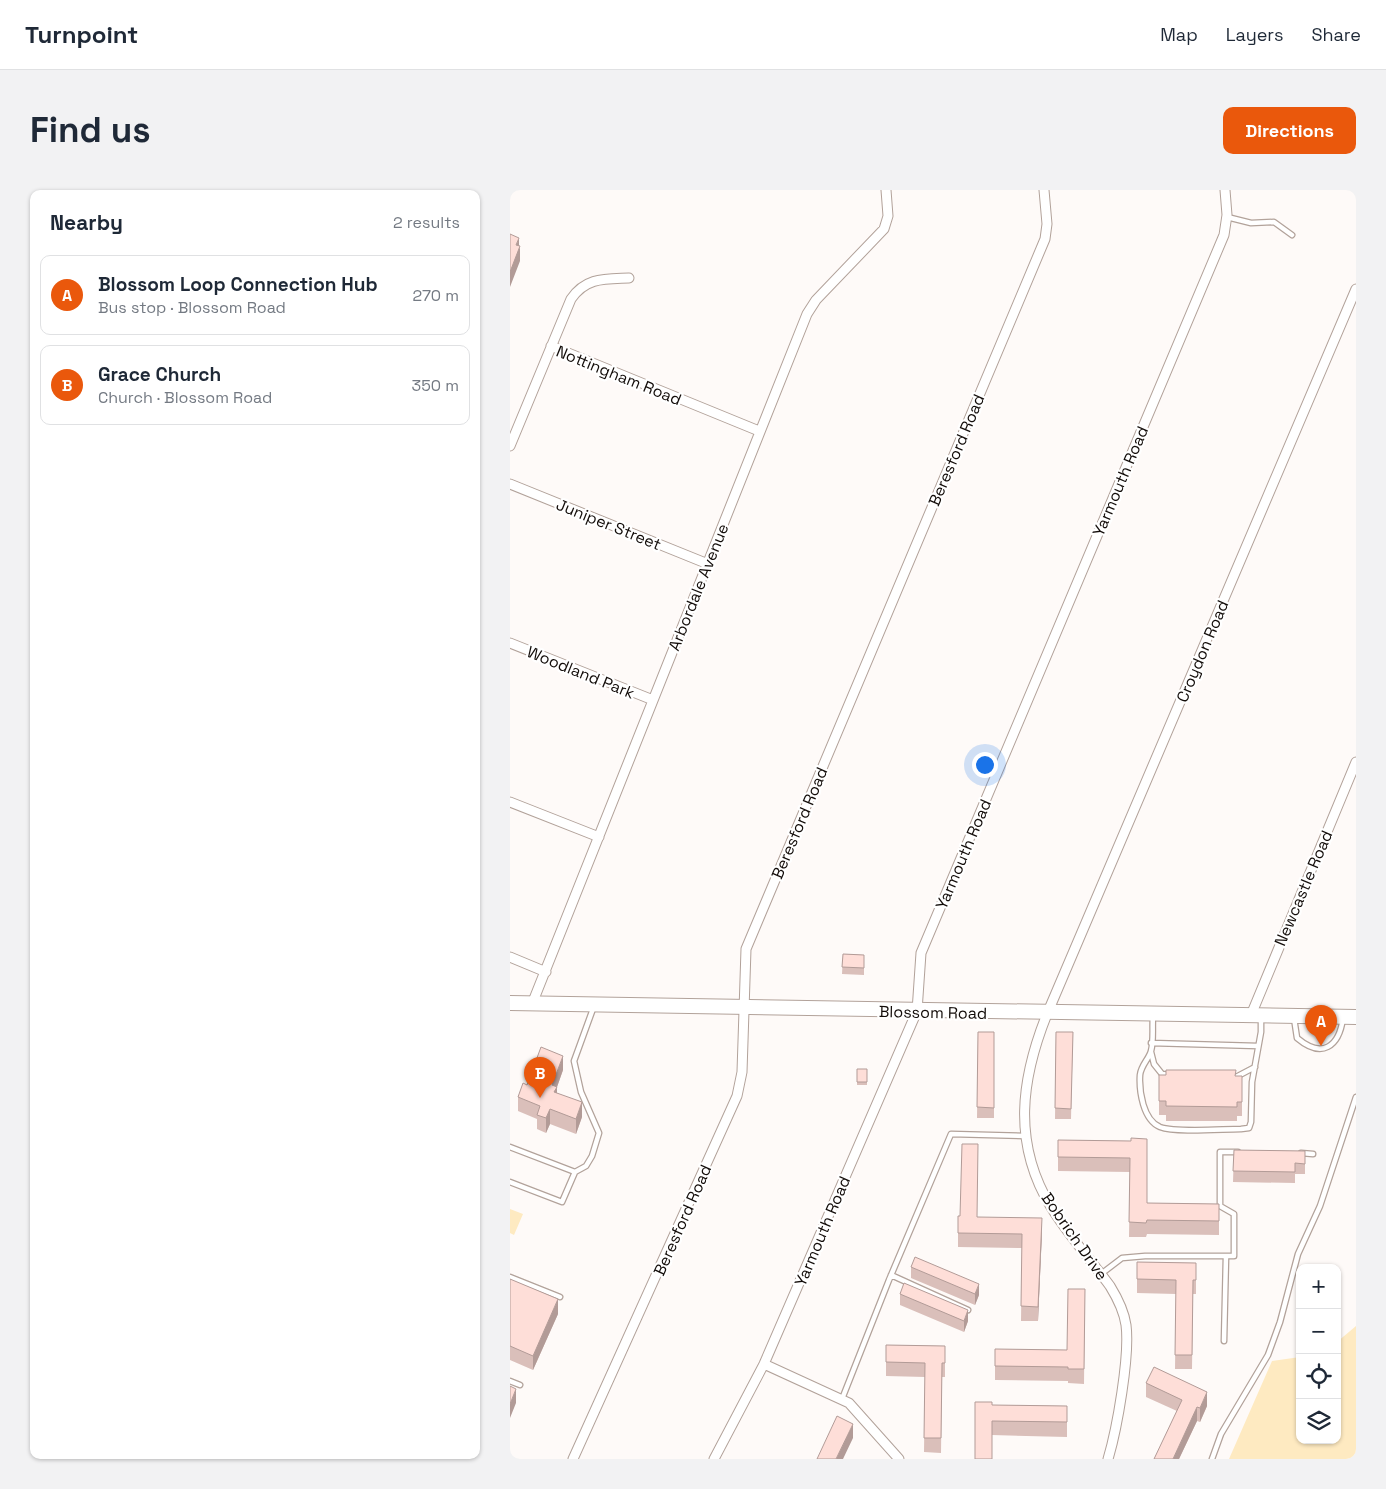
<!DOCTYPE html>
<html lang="en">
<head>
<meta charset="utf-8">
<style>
	:root { --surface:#fff; --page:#f2f2f3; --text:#1f2937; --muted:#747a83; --line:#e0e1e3; --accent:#ea580c }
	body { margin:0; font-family:"Space Grotesk",sans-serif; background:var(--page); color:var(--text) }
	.controls { position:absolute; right:15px; bottom:15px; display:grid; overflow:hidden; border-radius:10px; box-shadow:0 1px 4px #0004 }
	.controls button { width:45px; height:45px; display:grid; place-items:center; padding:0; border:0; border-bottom:1px solid var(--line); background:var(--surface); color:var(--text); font:25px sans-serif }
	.you { position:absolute; left:474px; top:574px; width:18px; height:18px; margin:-12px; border:4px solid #fff; border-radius:50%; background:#1a73e8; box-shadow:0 0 0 8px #1a73e833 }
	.badge { display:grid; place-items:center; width:32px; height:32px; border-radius:50%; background:var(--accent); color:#fff; font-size:16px; font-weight:700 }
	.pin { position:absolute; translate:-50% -41px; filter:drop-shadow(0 1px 2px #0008) }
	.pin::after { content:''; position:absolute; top:26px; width:18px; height:15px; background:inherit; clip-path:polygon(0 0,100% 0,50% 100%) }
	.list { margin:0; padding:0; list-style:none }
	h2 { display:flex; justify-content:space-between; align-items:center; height:65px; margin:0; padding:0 20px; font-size:21px }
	h2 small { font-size:16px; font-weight:400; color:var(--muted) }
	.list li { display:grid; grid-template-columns:32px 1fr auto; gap:15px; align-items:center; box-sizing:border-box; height:80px; margin:0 10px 10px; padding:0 10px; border:1px solid var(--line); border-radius:10px }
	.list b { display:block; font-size:19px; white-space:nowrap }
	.list p { margin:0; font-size:16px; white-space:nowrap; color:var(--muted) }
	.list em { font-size:16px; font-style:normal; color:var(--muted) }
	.icon { flex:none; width:28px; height:28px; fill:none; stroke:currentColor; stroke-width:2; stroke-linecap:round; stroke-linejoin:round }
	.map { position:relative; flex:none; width:846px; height:1269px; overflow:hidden; border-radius:10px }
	header { display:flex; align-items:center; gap:30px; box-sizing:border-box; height:70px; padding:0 25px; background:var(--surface); border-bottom:1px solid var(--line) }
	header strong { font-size:24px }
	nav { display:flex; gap:28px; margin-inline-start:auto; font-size:18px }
	.intro { display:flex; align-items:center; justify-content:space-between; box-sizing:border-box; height:120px; padding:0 30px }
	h1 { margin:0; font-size:35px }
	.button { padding:12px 22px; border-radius:10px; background:var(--accent); color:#fff; font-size:18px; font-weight:700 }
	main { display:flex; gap:30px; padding:0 30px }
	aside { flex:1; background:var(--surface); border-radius:10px; box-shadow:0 1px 4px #0004 }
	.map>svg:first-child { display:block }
	.green { fill:#feeac1 }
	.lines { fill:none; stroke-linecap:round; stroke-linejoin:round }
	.lane-casing { stroke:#b2a29a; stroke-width:7 }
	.street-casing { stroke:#b2a29a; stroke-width:11 }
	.secondary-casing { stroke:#b2a29a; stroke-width:16 }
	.lane { stroke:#fff; stroke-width:4.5 }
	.street { stroke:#fff; stroke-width:9 }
	.secondary { stroke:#fff; stroke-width:14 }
	.wall { fill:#dabfba }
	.shaded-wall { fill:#b29b97 }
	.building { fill:#feded8; stroke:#b29b97 }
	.labels { text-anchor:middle; stroke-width:4.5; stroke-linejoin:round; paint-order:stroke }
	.street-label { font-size:16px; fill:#120c09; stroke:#fff }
</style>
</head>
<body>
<header>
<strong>Turnpoint</strong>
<nav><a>Map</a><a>Layers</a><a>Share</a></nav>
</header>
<div class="intro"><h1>Find us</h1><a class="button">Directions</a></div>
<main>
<aside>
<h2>Nearby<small>2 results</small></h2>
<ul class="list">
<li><span class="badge">A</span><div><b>Blossom Loop Connection Hub</b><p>Bus stop · Blossom Road</p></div><em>270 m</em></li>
<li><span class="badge">B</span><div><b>Grace Church</b><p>Church · Blossom Road</p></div><em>350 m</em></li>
</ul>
</aside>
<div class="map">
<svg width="846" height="1269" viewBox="0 0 846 1269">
	<rect width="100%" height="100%" fill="#fefaf8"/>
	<!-- green -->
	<path class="green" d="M0,1019L13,1024L4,1045L0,1043Z
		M846,1136V1269H719L762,1171L790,1167V1250H827V1152Z"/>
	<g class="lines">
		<defs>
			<path id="lane" d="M717,27L741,33L764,32L782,45
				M643,826C642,837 644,850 641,861C639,869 631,875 630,885C629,901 633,930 650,937C666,943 712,939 731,939L739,938L741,932L742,892L751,842V826
				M784,828L787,848C812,869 829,857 833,828
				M641,853L748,856
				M641,862L644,874L652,884L660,885
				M724,888L745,877
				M0,957L65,982
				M791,963L803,964
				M0,992L52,1012L65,982L76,976L82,966L89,943L71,902L64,871L84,816
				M591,1084L612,1068L635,1066H724V1024L710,1016V962H728
				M381,1085L458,1120
				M0,1087L50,1107
				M714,1151L716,1066
				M0,1191L10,1195
				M332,1209L379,1090L441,944L516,946
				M702,1269L711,1244L758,1165L770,1132L788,1064L810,1016L846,907"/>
			<path id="street" d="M41,156L249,241
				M0,256L61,109C76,87 95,89 119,88
				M0,294L198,374
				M0,453L143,510
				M0,612L89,647
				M0,767L36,782
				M22,814L297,124L306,110L374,39L378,26L376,0
				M741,825L846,572
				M254,1174L339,1213L389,1269
				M63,1269L227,906L232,882L236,759L535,49L537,34L534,0
				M204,1269L254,1174L407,821L411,763L714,45L717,25L715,0
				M598,1269C607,1239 620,1166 616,1135C614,1121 608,1109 600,1096C581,1070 558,1045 541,1017C502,953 511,889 537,824L846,99"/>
			<path id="secondary" d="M0,813L846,827"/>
		</defs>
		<!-- lane casing -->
		<use href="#lane" class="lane-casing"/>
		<!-- street casing -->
		<use href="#street" class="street-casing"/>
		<!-- secondary casing -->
		<use href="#secondary" class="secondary-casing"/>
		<!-- lane -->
		<use href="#lane" class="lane"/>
		<!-- street -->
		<use href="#street" class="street"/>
		<!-- secondary -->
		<use href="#secondary" class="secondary"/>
	</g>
	<!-- wall -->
	<path class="wall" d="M333,764L354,765V785L332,784Z
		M468,842H484V928H467Z
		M546,842H563L561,929H545Z
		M347,879H357V895H347Z
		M53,880L47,897V903L72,927L66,944L40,934L36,943L27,939V929L8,921V907L17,895Z
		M726,886H732V926H727V931H656V925H649V911Z
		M548,950L621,951L637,1013L709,1014V1045L637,1044L636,1047H619L620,982L548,981Z
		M724,960L795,961V984H785V993L723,992Z
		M448,1026L468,1027L532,1042L528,1131H511L512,1058L448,1057Z
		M627,1072L686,1073V1104H683L682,1179H665L666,1104L627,1103Z
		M401,1077L469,1105L465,1115L401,1088Z
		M0,1089L48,1124L23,1180L0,1170Z
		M575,1099L574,1194L558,1193V1191L485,1190V1159L557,1160Z
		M390,1104L458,1131L454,1142L390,1115Z
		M376,1155L435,1156V1187H432L431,1263L414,1262L415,1187L376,1186Z
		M636,1193L697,1216L690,1232L687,1231L669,1269H644L667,1221L636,1207Z
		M482,1215L557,1216V1247L482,1245Z"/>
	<!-- shaded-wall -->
	<path class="shaded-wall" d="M9,48V59L10,56V71L0,97V82L6,55Z
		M53,866V880L47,897V911L42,895Z
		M72,912V927L66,944V929Z
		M40,919V934L36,943V928Z
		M532,1028V1042L528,1131V1117Z
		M469,1094V1105L465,1115V1104Z
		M48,1109V1124L23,1180V1166Z
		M458,1120V1131L454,1142V1131Z
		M6,1199V1213L0,1228V1214Z
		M697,1202V1216L690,1232V1218Z
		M687,1217V1231L669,1269H663Z
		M343,1234V1248L333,1269H326Z"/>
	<!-- building -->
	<path class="building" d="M0,44L9,48L6,55L10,56L0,82Z
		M333,764L354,765V778L332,777Z
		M468,842H484V918L467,917Z
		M546,842H563L561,919L545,918Z
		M31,857L53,866L42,895L47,897L44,902L72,912L66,929L40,919L36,928L27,925L30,916L8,907L13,893L17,895Z
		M347,879H357V892H347Z
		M656,880H726L725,886H732V912H727V917L656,916V911H649V885H656Z
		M621,948L637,949V1013L709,1014V1031L637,1030L636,1033L619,1032L620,968L548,967V950L621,951Z
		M452,954H468L467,1027L532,1028L528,1117L511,1116L512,1044L448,1043V1026H450Z
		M724,960L795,961V974L785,973V982L723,981Z
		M405,1067L469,1094L465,1104L401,1077Z
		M627,1072L686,1073V1090H683L682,1165H665L666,1090L627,1089Z
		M0,1089L48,1109L23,1166L0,1156Z
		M394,1093L458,1120L454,1131L390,1104Z
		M558,1099H575L574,1179H558V1177L485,1176V1159L557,1160Z
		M376,1155L435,1156V1173H432L431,1248H414L415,1173L376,1172Z
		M644,1177L697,1202L690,1218L687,1217L663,1269H644L672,1210L636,1193Z
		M0,1196L6,1199L0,1214Z
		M465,1212H482V1215L557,1216V1232L482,1231V1269H465Z
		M327,1226L343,1234L326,1269H307Z"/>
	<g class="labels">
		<!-- street labels -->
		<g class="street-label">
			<text transform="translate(109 185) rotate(22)" y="6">Nottingham Road</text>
			<text transform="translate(446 260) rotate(-67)" y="6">Beresford Road</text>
			<text transform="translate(610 291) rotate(-67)" y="6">Yarmouth Road</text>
			<text transform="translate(99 334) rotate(22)" y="6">Juniper Street</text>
			<text transform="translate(188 397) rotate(-68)" y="6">Arbordale Avenue</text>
			<text transform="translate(692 461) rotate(-67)" y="6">Croydon Road</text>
			<text transform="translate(71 482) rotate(22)" y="6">Woodland Park</text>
			<text transform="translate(289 633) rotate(-67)" y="6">Beresford Road</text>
			<text transform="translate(453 664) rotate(-67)" y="6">Yarmouth Road</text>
			<text transform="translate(793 698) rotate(-67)" y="6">Newcastle Road</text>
			<text transform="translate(423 822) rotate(1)" y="6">Blossom Road</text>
			<text transform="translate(172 1030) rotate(-66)" y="6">Beresford Road</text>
			<text transform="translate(312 1041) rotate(-67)" y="6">Yarmouth Road</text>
			<text transform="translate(565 1046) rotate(55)" y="6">Bobrich Drive</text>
		</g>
	</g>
</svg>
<div class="controls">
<button>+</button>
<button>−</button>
<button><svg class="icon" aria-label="locate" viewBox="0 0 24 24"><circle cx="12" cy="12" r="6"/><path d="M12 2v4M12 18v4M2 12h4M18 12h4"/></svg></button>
<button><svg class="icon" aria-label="layers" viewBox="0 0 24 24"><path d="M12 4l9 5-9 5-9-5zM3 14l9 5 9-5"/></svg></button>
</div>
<div class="you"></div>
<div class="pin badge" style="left:811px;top:856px">A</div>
<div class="pin badge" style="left:30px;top:908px">B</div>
</div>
</main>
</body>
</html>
